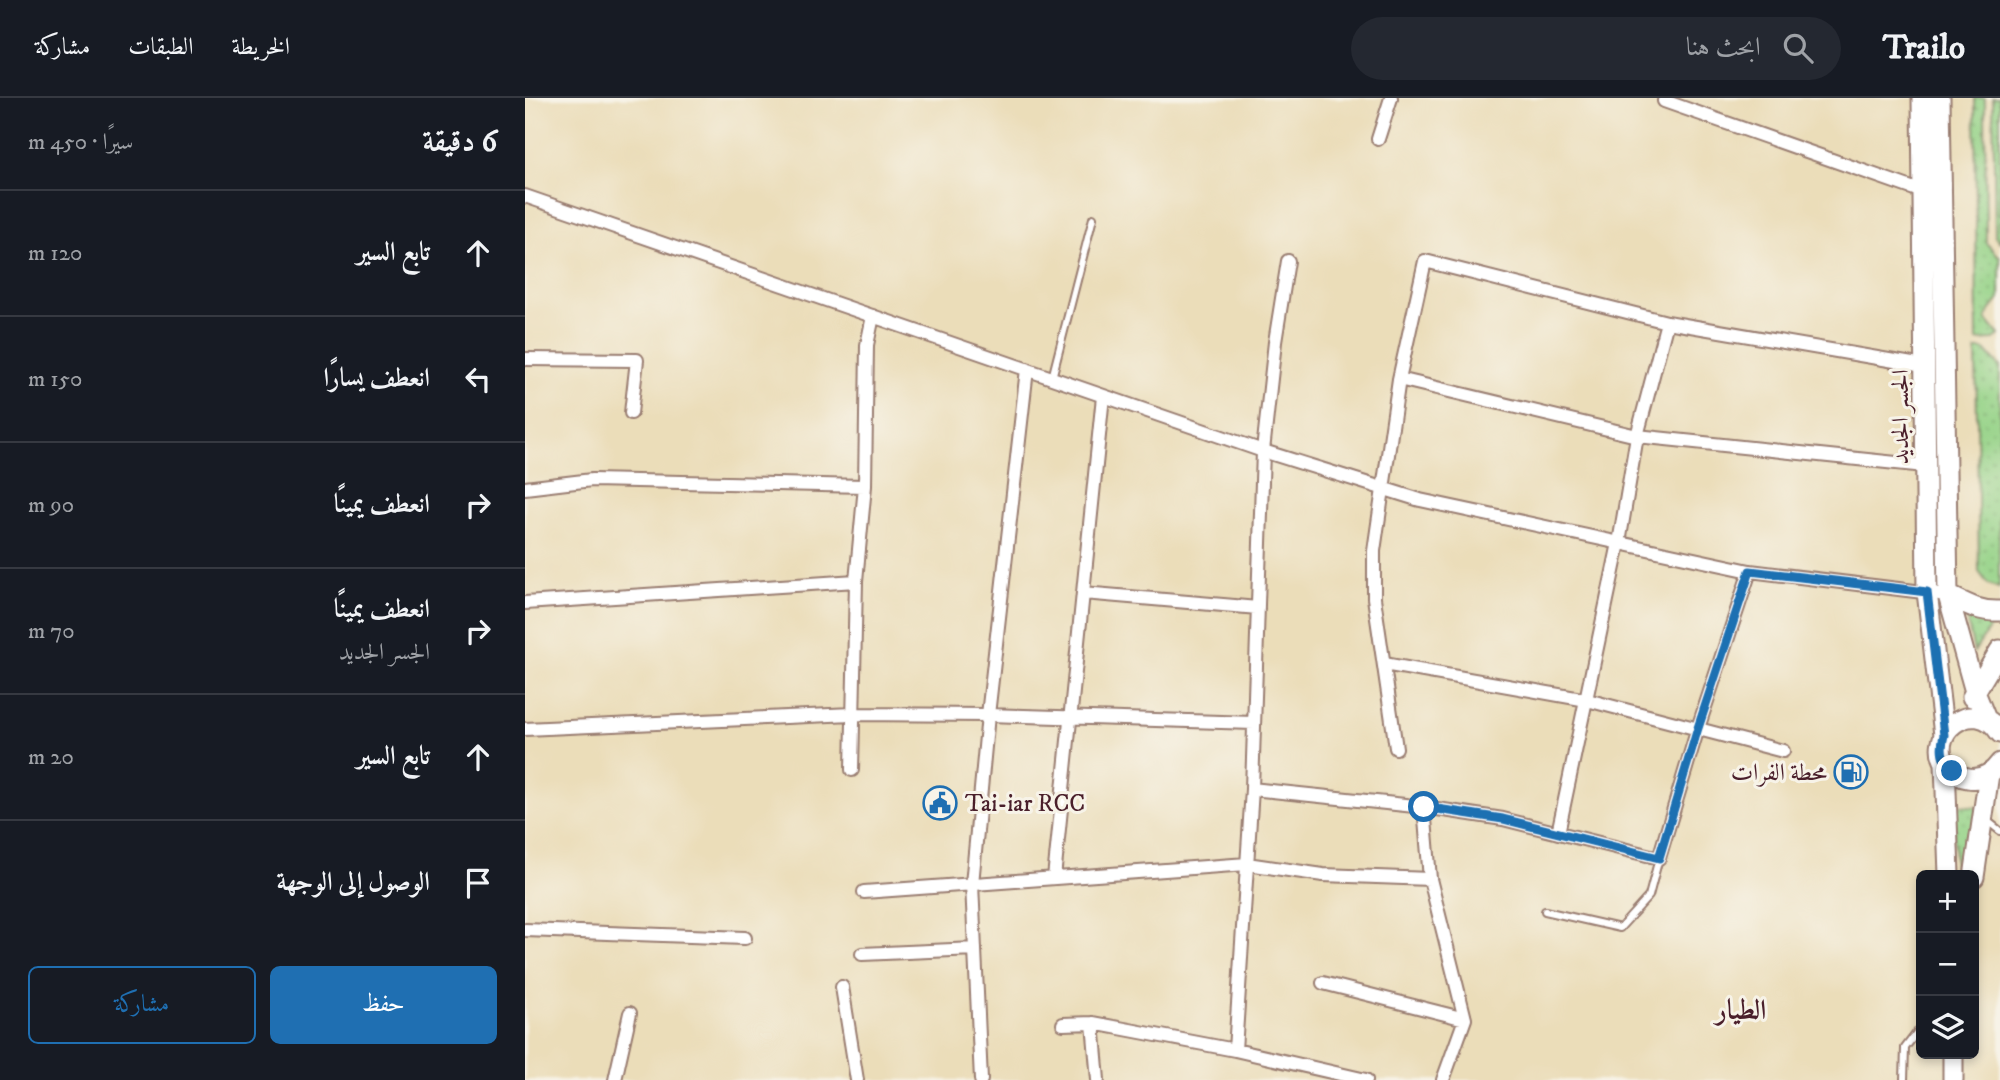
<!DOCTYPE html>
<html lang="ar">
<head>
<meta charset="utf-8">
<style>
	:root { --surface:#171b24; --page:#242831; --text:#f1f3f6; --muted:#9ea1a6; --line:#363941; --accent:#1f6fb2 }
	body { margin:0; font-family:"IM FELL DW Pica",Amiri,serif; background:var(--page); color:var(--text); direction:rtl }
	.controls { position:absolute; right:21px; bottom:21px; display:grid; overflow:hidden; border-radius:10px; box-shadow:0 4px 10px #0003 }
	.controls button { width:63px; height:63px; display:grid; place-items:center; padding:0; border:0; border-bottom:2px solid var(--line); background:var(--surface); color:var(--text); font:35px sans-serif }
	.stop { position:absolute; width:21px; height:21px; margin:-16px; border:5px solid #1f6fb2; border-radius:50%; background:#fff }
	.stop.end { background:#1f6fb2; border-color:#fff; box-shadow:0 2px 7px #0008 }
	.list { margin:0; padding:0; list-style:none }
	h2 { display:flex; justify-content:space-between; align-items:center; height:91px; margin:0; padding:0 28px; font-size:30px }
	h2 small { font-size:23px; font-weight:400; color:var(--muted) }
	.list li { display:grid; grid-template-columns:46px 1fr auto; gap:21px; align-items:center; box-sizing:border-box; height:126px; padding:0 28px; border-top:2px solid var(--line) }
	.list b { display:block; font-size:26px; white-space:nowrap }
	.list p { margin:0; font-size:23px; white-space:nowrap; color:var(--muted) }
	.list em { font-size:23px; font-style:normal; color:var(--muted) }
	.actions { display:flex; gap:14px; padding:21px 28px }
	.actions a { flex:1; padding:16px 0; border:2px solid var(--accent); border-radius:10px; text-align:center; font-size:24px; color:var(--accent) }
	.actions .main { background:var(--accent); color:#fff }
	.icon { flex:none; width:38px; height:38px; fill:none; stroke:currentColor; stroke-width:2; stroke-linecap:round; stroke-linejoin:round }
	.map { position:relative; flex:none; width:1475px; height:982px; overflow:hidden; direction:ltr }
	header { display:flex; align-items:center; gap:42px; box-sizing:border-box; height:98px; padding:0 35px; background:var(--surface); border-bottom:2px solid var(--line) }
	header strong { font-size:33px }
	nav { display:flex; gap:38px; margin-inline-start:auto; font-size:24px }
	.search { width:490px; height:63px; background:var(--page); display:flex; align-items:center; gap:18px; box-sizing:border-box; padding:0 24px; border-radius:38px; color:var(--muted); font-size:26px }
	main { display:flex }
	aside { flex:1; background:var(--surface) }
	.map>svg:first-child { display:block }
	.grass { fill:url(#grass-dots); stroke:#70795a; stroke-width:2 }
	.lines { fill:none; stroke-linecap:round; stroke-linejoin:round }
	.lane-casing { stroke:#9a7e72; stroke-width:10 }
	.street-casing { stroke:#9a7e72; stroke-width:16 }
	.primary-casing { stroke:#9a7e72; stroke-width:23 }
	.lane { stroke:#fff; stroke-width:6 }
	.street { stroke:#fff; stroke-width:12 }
	.primary { stroke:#fff; stroke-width:19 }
	.route { stroke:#1f6fb2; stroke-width:9 }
	.labels { text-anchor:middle; stroke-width:6; stroke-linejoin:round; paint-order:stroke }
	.street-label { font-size:24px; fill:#4a1f2b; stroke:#f7f3e8 }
	.poi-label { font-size:24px; fill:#4a1f2b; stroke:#f7f3e8; text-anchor:end }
	.quarter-label { font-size:28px; font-weight:bold; fill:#4a1f2b; stroke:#f7f3e8 }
</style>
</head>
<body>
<header>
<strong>Trailo</strong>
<div class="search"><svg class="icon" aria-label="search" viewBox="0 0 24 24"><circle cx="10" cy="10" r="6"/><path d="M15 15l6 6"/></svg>ابحث هنا</div>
<nav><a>الخريطة</a><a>الطبقات</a><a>مشاركة</a></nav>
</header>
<main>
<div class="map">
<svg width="1475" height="982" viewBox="0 0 1475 982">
	<defs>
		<pattern id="grass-dots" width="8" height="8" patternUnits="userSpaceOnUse" patternTransform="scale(1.75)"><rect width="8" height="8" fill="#96d388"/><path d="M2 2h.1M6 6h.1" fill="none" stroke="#83b576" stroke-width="1.8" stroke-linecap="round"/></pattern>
	</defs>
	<rect width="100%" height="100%" fill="#f7f3e8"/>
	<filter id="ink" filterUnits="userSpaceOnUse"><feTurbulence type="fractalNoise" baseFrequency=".0143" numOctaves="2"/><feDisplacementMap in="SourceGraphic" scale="14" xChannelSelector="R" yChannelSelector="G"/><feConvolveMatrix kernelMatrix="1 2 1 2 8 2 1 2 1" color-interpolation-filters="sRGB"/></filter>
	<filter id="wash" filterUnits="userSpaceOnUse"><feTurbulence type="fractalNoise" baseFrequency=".00686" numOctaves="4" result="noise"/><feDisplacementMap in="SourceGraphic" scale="28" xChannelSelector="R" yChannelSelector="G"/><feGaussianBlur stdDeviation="1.57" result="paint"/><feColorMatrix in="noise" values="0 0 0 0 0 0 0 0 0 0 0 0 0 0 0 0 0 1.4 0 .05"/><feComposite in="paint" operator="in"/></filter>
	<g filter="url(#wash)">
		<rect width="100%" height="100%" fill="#ebddb9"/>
		<!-- grass -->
		<path class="grass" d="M1450,0H1460L1461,145L1475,159V200L1462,217L1461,221L1474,237L1469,242L1452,243Z
			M1468,0H1475V144L1470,139Z
			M1451,252H1460L1475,269L1474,490L1463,486L1454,474Z
			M1441,516L1469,523L1449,554Z
			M1428,706L1452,709L1442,777H1430Z"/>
	</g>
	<g filter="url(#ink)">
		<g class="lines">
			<defs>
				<path id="lane" d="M527,280L568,120
					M1460,721L1475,733
					M1020,813L1095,830L1124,798L1134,760
					M1379,982L1380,950L1396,929"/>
				<path id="street" d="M1139,3L1398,94
					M853,41L866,0
					M0,98L738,353L895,402L1225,473L1423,497
					M0,261L112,262L106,315
					M874,281L1112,338L1400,368
					M0,390L67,382L340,388
					M558,495L733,510
					M0,505L331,483
					M859,566L1062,602L1258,653
					M0,631L327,616L463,617L729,625
					M871,650L849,500V453L874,281L900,163L1142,224L1399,268
					M327,672L331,483L340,388L342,247L348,218
					M727,691L899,709L978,721L1134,760L1173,630L1225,473
					M899,709L905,781L940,921L918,982
					M1033,735L1094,445L1112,338L1142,224
					M529,780L578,298
					M339,794L722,766L798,777L905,781
					M0,832L220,840
					M337,856L450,851
					M798,885L940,921
					M317,889L332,982
					M568,925L573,982
					M538,926L568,925L710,952L841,982
					M710,952L727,691L738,353L750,244L763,163
					M90,982L105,915
					M456,982L447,786L463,617L502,271"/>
				<path id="primary" d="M1397,0L1402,494L1419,637
					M1415,0L1423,497L1450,594L1461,621
					M1423,497C1441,506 1454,514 1475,513
					M1447,599L1475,552
					M1475,635C1450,595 1396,637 1424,670C1429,675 1435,679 1443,680C1456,682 1467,676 1475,665
					M1420,665L1424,777
					M1449,779L1464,676
					M1428,956V982"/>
			</defs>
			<!-- lane casing -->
			<use href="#lane" class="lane-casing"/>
			<!-- street casing -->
			<use href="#street" class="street-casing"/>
			<!-- primary casing -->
			<use href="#primary" class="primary-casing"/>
			<!-- lane -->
			<use href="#lane" class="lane"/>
			<!-- street -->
			<use href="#street" class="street"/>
			<!-- primary -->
			<use href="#primary" class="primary"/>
		</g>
	</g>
	<g class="lines" filter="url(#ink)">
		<!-- route -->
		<path class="route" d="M899,709L978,721L1134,760L1173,630L1225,473L1402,494L1419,637C1415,652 1417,661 1427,673"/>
	</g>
	<!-- icons -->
	<defs>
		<symbol id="fuel-ring" viewBox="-11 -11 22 22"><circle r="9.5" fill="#f7f3e8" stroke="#1f6fb2" stroke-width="1.5"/><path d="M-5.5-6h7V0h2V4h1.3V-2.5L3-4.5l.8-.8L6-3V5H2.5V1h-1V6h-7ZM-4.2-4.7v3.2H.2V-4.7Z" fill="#1f6fb2"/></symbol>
		<symbol id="civic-ring" viewBox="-11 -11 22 22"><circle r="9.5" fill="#f7f3e8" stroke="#1f6fb2" stroke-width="1.5"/><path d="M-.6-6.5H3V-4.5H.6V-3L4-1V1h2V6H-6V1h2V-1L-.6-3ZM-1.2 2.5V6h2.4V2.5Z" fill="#1f6fb2"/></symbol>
	</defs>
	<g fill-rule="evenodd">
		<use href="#fuel-ring" x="1307" y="655" width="38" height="38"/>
		<use href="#civic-ring" x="396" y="686" width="38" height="38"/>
	</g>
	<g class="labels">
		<!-- street labels -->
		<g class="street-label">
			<text transform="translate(1375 319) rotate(-90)" y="8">الجسر الجديد</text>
		</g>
		<!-- poi labels -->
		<g class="poi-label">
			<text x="1302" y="682">محطة الفرات</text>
			<text x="440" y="713" text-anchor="start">Tai-iar RCC</text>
		</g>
		<!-- quarter labels -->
		<g class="quarter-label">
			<text x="1216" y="921">الطيار</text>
		</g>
	</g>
</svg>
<div class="controls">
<button>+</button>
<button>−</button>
<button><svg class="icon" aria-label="layers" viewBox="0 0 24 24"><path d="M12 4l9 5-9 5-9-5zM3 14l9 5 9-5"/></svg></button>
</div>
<div class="stop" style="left:899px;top:709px"></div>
<div class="stop end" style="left:1427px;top:673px"></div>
</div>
<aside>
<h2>6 دقيقة<small>سيرًا · 450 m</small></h2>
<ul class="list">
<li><svg class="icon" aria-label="ahead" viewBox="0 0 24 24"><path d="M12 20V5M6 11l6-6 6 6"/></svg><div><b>تابع السير</b></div><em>120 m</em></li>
<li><svg class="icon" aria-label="left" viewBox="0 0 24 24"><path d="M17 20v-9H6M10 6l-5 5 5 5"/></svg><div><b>انعطف يسارًا</b></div><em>150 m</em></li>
<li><svg class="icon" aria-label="right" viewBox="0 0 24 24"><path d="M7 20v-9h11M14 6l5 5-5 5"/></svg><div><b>انعطف يمينًا</b></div><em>90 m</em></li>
<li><svg class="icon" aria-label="right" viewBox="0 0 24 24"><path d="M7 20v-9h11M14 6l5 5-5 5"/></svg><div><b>انعطف يمينًا</b><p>الجسر الجديد</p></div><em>70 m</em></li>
<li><svg class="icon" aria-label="ahead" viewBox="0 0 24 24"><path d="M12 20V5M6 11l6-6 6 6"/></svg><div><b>تابع السير</b></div><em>20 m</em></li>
<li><svg class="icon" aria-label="arrive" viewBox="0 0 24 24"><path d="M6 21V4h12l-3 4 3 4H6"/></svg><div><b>الوصول إلى الوجهة</b></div></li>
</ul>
<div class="actions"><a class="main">حفظ</a><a>مشاركة</a></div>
</aside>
</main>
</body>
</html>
